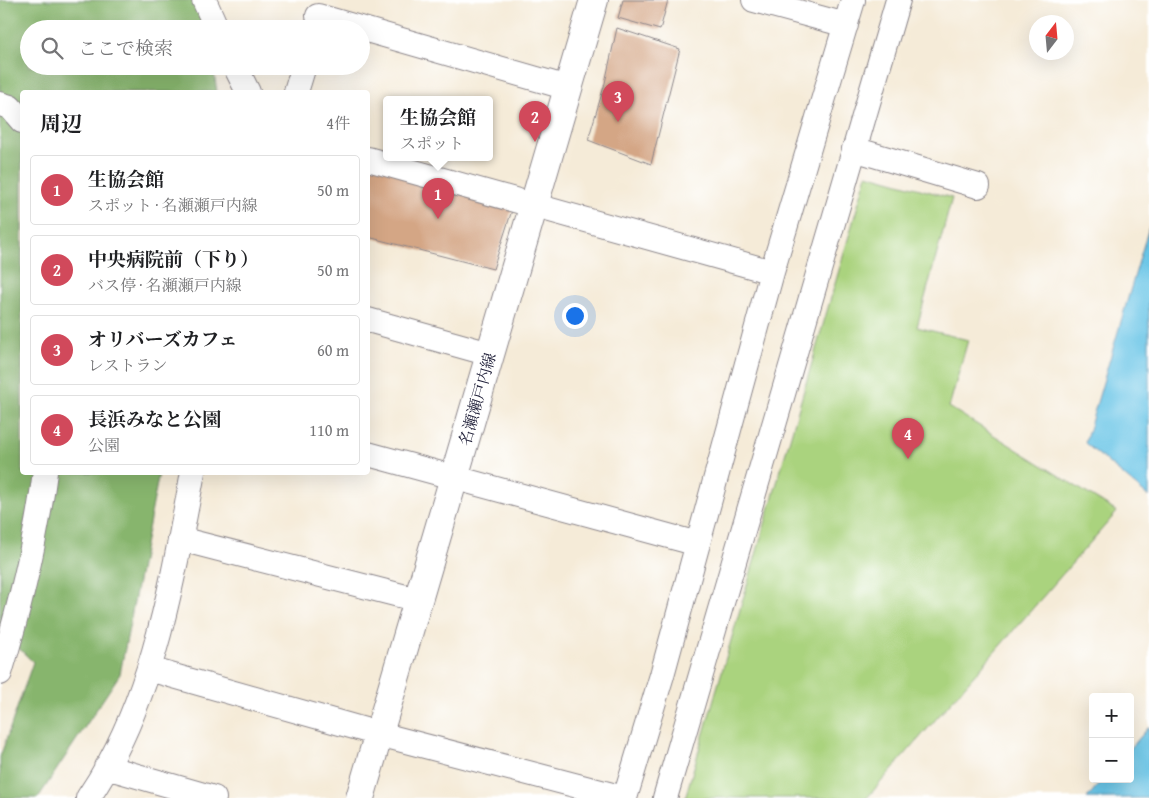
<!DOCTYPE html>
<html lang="ja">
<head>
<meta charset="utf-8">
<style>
	:root { --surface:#fff; --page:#f6f6f6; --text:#202124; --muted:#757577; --line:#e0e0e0; --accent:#d1495b }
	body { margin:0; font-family:"Gentium Book Plus","Noto Serif JP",serif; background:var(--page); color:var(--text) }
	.controls { position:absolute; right:15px; bottom:15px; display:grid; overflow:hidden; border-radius:5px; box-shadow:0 5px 20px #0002 }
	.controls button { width:45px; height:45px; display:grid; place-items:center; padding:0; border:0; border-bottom:1px solid var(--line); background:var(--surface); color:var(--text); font:25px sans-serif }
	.compass { position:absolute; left:1029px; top:15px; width:45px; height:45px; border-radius:50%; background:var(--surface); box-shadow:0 5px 20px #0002; rotate:16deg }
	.you { position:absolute; left:574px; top:315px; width:18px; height:18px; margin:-12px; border:4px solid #fff; border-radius:50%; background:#1a73e8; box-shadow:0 0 0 8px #1a73e833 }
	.badge { display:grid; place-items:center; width:32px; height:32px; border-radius:50%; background:var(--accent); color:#fff; font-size:16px; font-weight:700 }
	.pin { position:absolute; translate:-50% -41px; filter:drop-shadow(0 1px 2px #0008) }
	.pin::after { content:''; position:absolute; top:26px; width:18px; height:15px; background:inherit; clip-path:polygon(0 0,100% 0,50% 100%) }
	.popup { position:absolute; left:383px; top:96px; width:110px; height:65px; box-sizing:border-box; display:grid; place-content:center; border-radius:5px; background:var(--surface); filter:drop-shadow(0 1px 4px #0005); font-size:16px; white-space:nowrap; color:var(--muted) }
	.popup b { font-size:19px; color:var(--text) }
	.popup::after { content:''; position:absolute; left:50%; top:100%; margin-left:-10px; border:10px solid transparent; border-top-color:var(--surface) }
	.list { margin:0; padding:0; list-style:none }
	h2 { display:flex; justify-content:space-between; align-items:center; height:65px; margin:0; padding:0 20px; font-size:21px }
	h2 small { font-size:16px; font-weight:400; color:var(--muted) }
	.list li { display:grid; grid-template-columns:32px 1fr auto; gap:15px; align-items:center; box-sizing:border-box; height:70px; margin:0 10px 10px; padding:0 10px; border:1px solid var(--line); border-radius:5px }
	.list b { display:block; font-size:19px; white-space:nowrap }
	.list p { margin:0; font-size:16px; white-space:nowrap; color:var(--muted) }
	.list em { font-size:16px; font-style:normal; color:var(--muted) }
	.icon { flex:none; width:28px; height:28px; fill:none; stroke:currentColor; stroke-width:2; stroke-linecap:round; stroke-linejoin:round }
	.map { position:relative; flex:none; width:1149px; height:798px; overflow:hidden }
	.search { position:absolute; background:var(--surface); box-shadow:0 5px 20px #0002; left:20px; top:20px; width:350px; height:55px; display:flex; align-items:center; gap:12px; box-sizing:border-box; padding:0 18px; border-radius:28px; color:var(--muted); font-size:19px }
	.panel { position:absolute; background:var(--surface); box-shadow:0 5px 20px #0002; left:20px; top:90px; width:350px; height:385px; border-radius:5px }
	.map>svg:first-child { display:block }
	.green { fill:#aad37e; stroke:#667a5c }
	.forest { fill:#87b56d; stroke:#546c54 }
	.water { fill:#68c4e6; stroke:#457390 }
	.building { fill:#d4a685 }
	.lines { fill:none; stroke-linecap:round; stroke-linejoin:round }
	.minor-casing { stroke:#8c868a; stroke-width:26 }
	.major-casing { stroke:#8c868a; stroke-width:30 }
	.minor { stroke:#fff; stroke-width:24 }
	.major { stroke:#fff; stroke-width:28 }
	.labels { text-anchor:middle; stroke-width:4; stroke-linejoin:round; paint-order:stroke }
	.street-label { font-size:16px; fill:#22223b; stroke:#fff }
</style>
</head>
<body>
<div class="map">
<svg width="1149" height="798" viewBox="0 0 1149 798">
	<rect width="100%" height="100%" fill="#fff"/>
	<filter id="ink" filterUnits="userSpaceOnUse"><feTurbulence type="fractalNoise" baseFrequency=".02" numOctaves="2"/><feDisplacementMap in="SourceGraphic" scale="10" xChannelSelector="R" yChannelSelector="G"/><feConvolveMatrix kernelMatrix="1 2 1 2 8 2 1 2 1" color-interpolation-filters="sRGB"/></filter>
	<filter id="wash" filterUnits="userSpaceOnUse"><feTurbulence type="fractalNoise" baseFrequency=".0096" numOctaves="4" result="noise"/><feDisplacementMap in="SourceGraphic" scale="20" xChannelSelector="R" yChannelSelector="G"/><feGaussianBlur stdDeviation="1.12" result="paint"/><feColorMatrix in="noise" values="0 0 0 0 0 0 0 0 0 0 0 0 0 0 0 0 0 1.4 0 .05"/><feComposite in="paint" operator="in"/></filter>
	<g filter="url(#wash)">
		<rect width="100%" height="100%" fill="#f5ebd8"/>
		<!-- green -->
		<path class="green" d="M867,174L952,198L917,327L968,340L949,407L1117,512L867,798H685Z"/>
		<!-- forest -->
		<path class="forest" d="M0,0H203L207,29H29V66H213L217,92H22V472L159,473L120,674L38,798H0V757L33,662L0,630Z"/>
		<!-- water -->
		<path class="water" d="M1149,227V497L1085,443Z
			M1149,727V798H1087L1103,779H1130V749Z"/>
		<g id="blocks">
			<!-- building -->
			<path class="building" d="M623,0H668L660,30L618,18Z
				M617,28L680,49L651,164L588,140L605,83Z
				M368,159L515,201L493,269L368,237Z"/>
		</g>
	</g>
	<g filter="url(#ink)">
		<use href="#blocks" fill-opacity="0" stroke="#8c868a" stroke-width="1"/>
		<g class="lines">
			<defs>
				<path id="minor" d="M204,0L217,29
					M754,0L846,25
					M318,16L568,88
					M235,66L248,92
					M296,92L304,66
					M0,104L10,107L22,121
					M854,149L978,186
					M368,159L772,272
					M368,320L490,354
					M368,454L698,544
					M180,539L418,600
					M149,669L379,734L624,798
					M0,673C20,607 36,541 45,472
					M106,767L214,798
					M88,798C153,703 172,583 193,472
					M625,798L662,675L772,272L853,0
					M665,798L898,0"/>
				<path id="major" d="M360,798L594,0"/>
			</defs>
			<!-- minor casing -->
			<use href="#minor" class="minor-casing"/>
			<!-- major casing -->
			<use href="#major" class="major-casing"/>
			<!-- minor -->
			<use href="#minor" class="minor"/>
			<!-- major -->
			<use href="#major" class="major"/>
		</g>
	</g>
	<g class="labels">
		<!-- street labels -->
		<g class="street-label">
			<text transform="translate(477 399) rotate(-74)" y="6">名瀬瀬戸内線</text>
		</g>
	</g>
</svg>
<div class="controls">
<button>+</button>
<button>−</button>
</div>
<svg class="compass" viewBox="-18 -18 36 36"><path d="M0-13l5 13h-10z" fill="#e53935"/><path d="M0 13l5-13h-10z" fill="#757577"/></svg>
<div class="you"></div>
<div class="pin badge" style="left:438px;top:219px">1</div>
<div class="popup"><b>生協会館</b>スポット</div>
<div class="pin badge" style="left:535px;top:142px">2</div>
<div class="pin badge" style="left:618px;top:122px">3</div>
<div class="pin badge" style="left:908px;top:459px">4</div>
<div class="search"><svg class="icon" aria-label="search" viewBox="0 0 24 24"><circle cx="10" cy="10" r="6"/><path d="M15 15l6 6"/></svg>ここで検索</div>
<section class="panel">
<h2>周辺<small>4件</small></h2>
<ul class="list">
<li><span class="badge">1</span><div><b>生協会館</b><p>スポット · 名瀬瀬戸内線</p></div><em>50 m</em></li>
<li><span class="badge">2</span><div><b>中央病院前（下り）</b><p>バス停 · 名瀬瀬戸内線</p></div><em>50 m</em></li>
<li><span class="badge">3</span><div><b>オリバーズカフェ</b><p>レストラン</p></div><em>60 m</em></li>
<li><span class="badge">4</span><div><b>長浜みなと公園</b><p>公園</p></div><em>110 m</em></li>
</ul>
</section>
</div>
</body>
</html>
